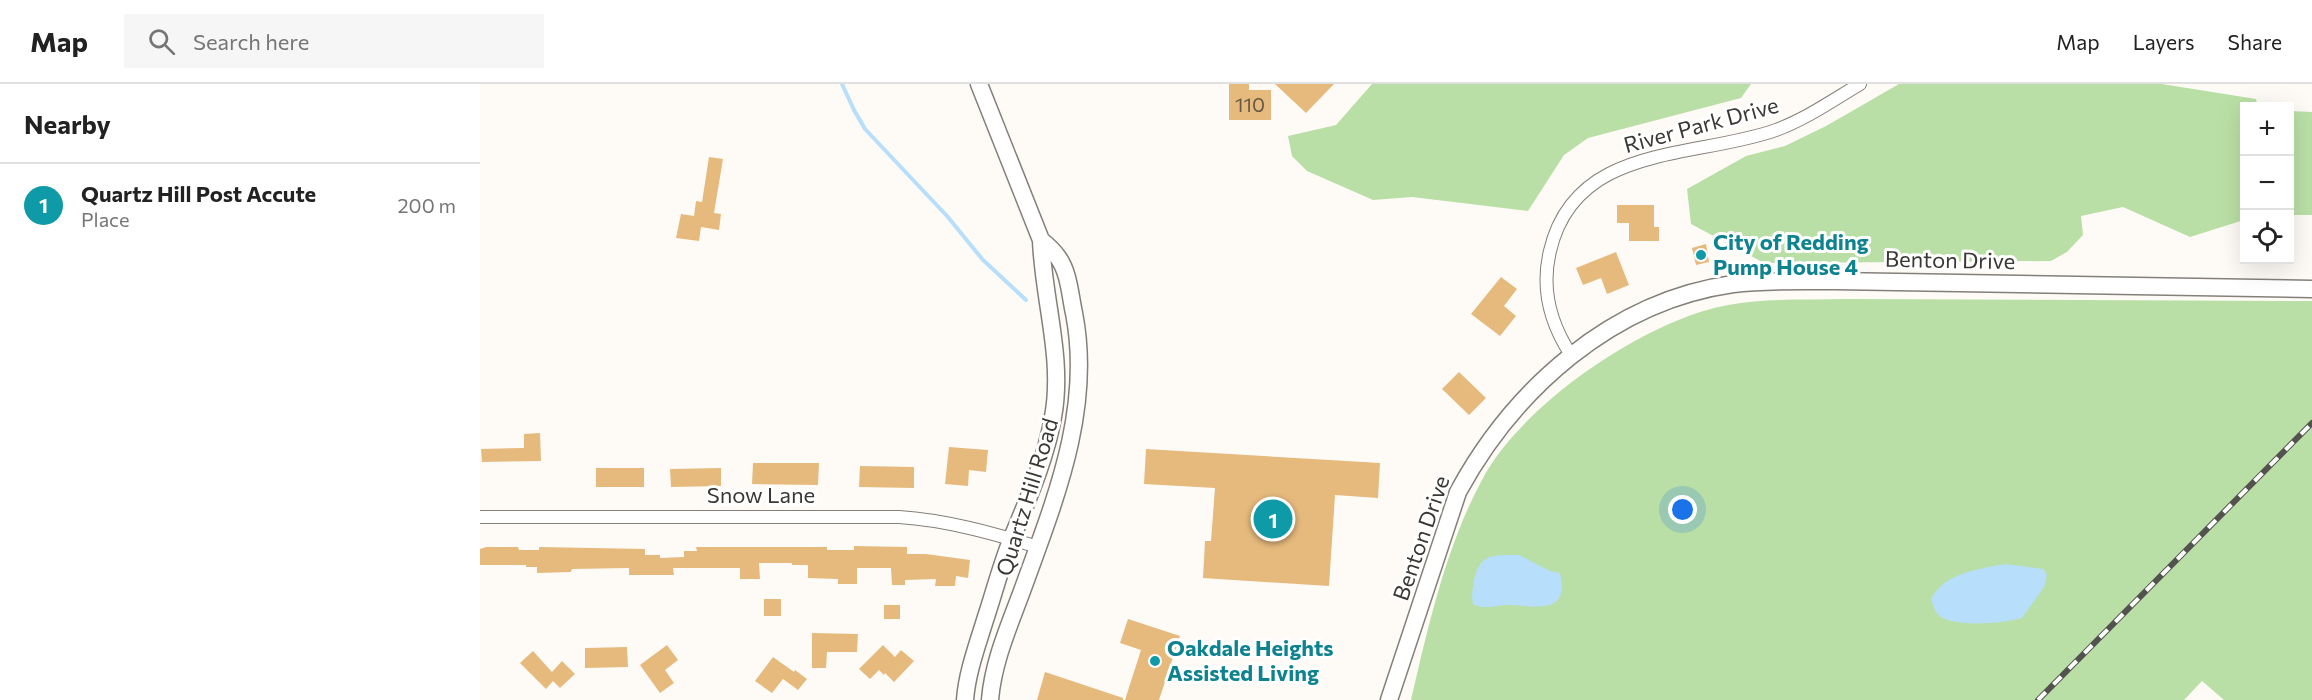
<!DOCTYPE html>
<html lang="en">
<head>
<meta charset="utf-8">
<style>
	:root { --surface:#fff; --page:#f6f6f6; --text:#222; --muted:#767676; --line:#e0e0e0; --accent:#111827 }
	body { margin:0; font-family:Commissioner,sans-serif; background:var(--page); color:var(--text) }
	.controls { position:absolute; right:18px; top:18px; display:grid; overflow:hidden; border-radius:0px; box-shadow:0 6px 24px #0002 }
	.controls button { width:54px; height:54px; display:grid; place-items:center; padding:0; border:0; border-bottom:2px solid var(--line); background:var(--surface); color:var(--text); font:30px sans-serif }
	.you { position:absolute; left:1203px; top:426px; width:21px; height:21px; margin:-15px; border:4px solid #fff; border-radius:50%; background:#1a73e8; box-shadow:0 0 0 9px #1a73e833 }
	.badge { display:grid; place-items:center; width:39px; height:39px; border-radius:50%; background:var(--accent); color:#fff; font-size:20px; font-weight:700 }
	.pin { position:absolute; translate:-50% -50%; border:3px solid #fff; box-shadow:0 2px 6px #0006 }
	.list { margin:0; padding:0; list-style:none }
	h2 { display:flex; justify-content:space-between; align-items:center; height:78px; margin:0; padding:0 24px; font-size:26px }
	h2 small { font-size:20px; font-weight:400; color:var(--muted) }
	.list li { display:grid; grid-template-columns:39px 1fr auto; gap:18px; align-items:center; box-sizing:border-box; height:84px; padding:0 24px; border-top:2px solid var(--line) }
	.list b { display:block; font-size:22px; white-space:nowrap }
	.list p { margin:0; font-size:20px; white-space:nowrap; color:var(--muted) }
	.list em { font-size:20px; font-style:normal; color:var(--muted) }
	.icon { flex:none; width:33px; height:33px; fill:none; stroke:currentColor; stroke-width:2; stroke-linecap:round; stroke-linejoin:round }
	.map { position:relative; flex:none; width:1832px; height:616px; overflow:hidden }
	header { display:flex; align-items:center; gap:36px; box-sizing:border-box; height:84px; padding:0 30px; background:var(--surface); border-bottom:2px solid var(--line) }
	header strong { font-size:28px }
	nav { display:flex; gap:33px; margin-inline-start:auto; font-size:21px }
	.search { width:420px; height:54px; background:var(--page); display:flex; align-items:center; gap:15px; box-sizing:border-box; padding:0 21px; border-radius:0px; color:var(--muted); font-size:22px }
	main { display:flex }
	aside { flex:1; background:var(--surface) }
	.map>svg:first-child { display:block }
	.green { fill:#badfa6 }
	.water { fill:#b7defa }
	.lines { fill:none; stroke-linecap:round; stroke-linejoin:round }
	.stream { stroke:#b7defa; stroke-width:4 }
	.building { fill:#e6ba7d }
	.street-casing { stroke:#847f79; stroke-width:14 }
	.secondary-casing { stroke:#847f79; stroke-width:19 }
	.street { stroke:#fff; stroke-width:12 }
	.secondary { stroke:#fff; stroke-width:16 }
	.rail-casing { stroke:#54524f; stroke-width:6 }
	.rail { stroke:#fff; stroke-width:4; stroke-dasharray:11; stroke-linecap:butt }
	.culture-dot { fill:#0f9aa8; stroke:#fff; stroke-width:2 }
	.labels { text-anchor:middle; stroke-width:6; stroke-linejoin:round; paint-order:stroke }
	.number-label { font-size:20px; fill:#655847 }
	.street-label { font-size:22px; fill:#3a3835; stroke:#fff }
	.culture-label { font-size:22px; font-weight:bold; fill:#0d838f; stroke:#fff; text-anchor:start }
</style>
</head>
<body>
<header>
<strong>Map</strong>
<div class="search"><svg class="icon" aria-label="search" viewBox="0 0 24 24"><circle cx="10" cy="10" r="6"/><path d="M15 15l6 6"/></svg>Search here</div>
<nav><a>Map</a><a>Layers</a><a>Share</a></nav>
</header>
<main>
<aside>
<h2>Nearby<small></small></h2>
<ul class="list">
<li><span class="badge" style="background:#0f9aa8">1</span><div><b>Quartz Hill Post Accute</b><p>Place</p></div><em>200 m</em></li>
</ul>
</aside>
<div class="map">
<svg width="1832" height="616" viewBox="0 0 1832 616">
	<rect width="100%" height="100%" fill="#fefbf7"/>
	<!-- green -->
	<path class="green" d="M892,0H1271L1261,14L1108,54L1084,71L1048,127L932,113L893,116L827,87L812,72L808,52L856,41Z
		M1419,0H1682L1776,15L1778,22H1764V136L1710,153L1643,123L1601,132L1603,151L1587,168L1571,177L1284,179L1211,140L1207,105L1266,72L1305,62L1346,42Z
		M1810,27L1832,28V131H1810Z
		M1366,215L1832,217V616H1744L1722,597L1704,616H931C948,543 966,462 1002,396C1041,321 1165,236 1248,221C1286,214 1327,216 1366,215Z"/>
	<!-- water -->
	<path class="water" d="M1039,471L1070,487L1080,489C1090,533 1055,521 1026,521C1015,522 1003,526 993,520C991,512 993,504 994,496C1000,468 1015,471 1039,471Z
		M1525,480L1563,485L1567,491L1564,503L1542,534C1525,539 1475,544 1460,532C1455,529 1453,521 1451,515C1464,489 1499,485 1525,480Z"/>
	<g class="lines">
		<!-- stream -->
		<path class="stream" d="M362,0L374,26L385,45L467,132L503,176L546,216"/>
	</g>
	<!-- building -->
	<path class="building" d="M749,0H769V6H791V36H749Z
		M795,0H854L826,29Z
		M229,73L243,75L234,129L241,130L239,146L221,143L219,157L196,154L201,130L214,132L216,117L222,118Z
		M1137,121H1174V143H1179V157H1149V139H1137Z
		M1226,160L1229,178L1216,181L1212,164Z
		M1136,168L1149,201L1127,210L1121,194L1103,201L1096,184Z
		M1021,193L1037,205L1024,222L1036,232L1020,252L991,230Z
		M979,288L1006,314L989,331L962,305Z
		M60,349L61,377L2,378L1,365L44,364V350Z
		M469,363L508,366L506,388L489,386L488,402L465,400Z
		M666,365L900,379L898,414L855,411L849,502L723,494L725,457H731L735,404L664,400Z
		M273,379H339L338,401L272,400Z
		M380,382L434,383V404L379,403Z
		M116,384H164V403H116Z
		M241,384V402L191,403L190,385Z
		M374,462L427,463V470H446L490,476L488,494L476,492L475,502H455L456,495L425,496V501H412L411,484H377V500H358V495L328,494V481H312V479H279L280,495H260V484H193L194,491H149V484L92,485L91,488L57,489V483H46V481H0V465L6,463H38L39,466H59V463L165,465V471H180V474L204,473V467H217L216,463H347V466H374Z
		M284,515H301V532H284Z
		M404,521H420V535H404Z
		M648,535L700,552L679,616H645L661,566L640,559Z
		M332,549L378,550L377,568H347L346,584H332Z
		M187,561L198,576L185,586L194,599L180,609L160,581Z
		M403,561L415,573L421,566L434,577L414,598L405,589L404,591L399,586L390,595L379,585Z
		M147,563L148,583L105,584V564Z
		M53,567L72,588L82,577L95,590L80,604L73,597L66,605L40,579Z
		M293,573L314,588L315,586L327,595L318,606L303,595L292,609L275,597Z
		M565,588L643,614V616H557Z"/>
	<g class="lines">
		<defs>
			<path id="street" d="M1091,271C1070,239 1061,204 1070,167C1095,59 1215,75 1296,46C1326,35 1353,16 1380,0
				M0,433H419C466,436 512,449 558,463"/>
			<path id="secondary" d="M485,616C487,589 497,562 505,536C514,509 521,481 532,454C548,415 566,374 573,333C584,274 563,215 561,156L499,0
				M510,616C513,578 529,542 542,507C574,418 613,326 594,229C590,211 589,187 577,172C573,166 567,161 561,156
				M909,616L978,408C1034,305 1132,217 1253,200C1286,196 1319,197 1352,197C1394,198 1436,198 1479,199C1597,200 1714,204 1832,205"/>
		</defs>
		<!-- street casing -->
		<use href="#street" class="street-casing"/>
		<!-- secondary casing -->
		<use href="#secondary" class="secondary-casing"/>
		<!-- street -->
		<use href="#street" class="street"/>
		<!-- secondary -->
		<use href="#secondary" class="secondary"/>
		<defs>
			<path id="rail" d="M1558,616L1832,339"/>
		</defs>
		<!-- rail casing -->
		<use href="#rail" class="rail-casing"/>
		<!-- rail -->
		<use href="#rail" class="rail"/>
	</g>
	<!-- markers -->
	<g class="culture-dot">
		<circle cx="1221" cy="171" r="6"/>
		<circle cx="675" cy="577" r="6"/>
	</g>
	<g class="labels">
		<!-- number labels -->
		<g class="number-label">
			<text x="770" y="28">110</text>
		</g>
		<!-- street labels -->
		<g class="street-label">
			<text transform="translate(1221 41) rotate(-15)" y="8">River Park Drive</text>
			<text transform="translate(1470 176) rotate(1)" y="8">Benton Drive</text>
			<text x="281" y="419">Snow Lane</text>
			<text transform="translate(547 413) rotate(-73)" y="8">Quartz Hill Road</text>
			<text transform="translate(941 454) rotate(-71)" y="8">Benton Drive</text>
		</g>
		<!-- culture labels -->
		<g class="culture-label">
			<text x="1233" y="166">City of Redding<tspan x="1233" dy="25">Pump House 4</tspan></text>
			<text x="687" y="572">Oakdale Heights<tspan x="687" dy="25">Assisted Living</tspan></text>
		</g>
	</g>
</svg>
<div class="controls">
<button>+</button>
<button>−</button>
<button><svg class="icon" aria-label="locate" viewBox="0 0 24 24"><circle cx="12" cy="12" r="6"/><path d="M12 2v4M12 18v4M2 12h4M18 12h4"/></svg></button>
</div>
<div class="you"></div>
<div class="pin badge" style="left:793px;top:435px;background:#0f9aa8">1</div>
</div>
</main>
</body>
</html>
